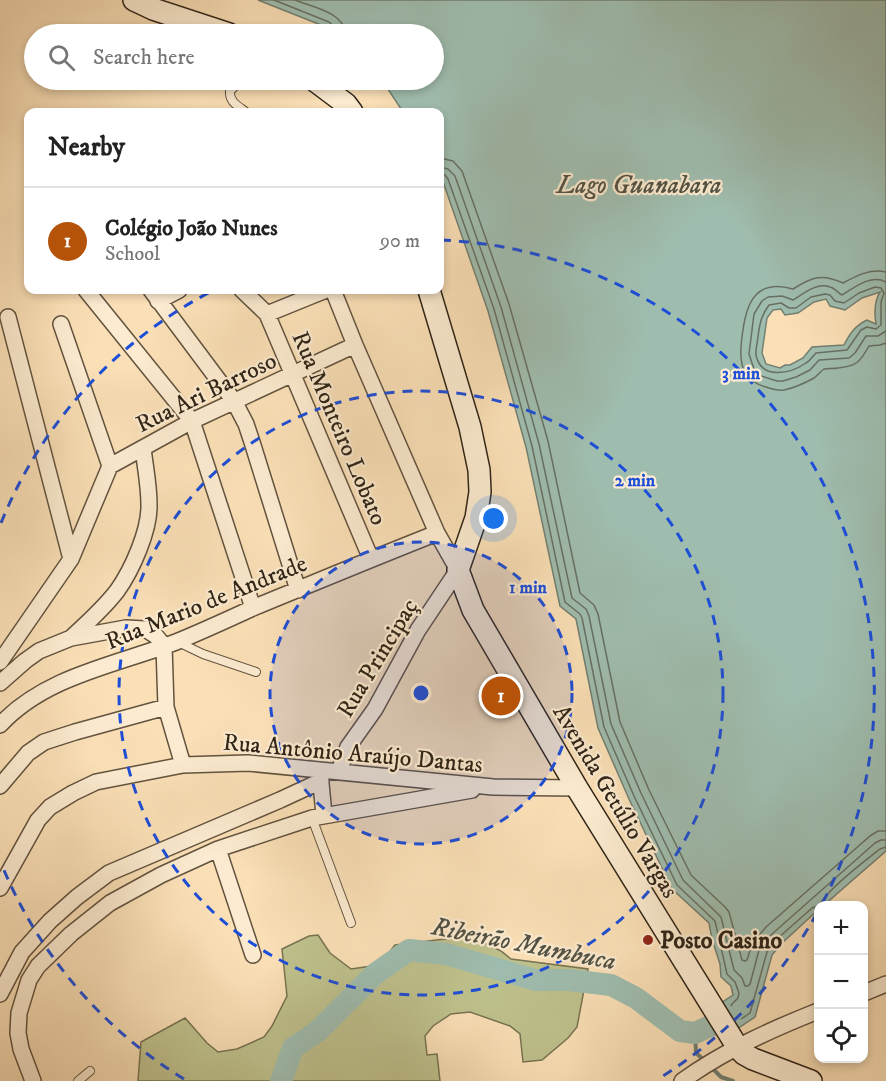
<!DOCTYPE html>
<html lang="en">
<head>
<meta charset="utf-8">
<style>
	:root { --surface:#fff; --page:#f6f6f6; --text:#222; --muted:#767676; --line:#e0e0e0; --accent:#b45309 }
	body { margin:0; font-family:"IM FELL DW Pica",serif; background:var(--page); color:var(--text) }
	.controls { position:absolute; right:18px; bottom:18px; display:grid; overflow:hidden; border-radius:12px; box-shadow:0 3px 9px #0003 }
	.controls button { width:54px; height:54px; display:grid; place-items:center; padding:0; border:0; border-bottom:2px solid var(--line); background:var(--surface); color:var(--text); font:30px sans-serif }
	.you { position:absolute; left:494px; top:519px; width:21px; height:21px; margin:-15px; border:4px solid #fff; border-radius:50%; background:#1a73e8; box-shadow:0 0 0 9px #1a73e833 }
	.badge { display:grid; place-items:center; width:39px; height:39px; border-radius:50%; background:var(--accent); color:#fff; font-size:20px; font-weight:700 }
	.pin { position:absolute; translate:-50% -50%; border:3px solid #fff; box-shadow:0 2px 6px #0006 }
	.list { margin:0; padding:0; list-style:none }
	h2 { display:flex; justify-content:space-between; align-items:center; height:78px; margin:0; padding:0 24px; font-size:26px }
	h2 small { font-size:20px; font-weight:400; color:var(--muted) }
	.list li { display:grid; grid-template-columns:39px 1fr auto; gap:18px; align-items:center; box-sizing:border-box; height:108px; padding:0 24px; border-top:2px solid var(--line) }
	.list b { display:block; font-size:22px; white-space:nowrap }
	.list p { margin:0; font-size:20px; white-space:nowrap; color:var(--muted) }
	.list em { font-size:20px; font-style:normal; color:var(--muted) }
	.icon { flex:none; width:33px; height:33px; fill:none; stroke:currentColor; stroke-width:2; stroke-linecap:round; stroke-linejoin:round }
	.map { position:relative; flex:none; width:886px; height:1081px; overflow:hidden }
	.search { position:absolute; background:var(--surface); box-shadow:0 3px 9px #0003; left:24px; top:24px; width:420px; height:66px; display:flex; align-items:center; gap:15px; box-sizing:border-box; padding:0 21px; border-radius:33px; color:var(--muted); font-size:22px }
	.panel { position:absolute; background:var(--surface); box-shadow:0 3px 9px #0003; left:24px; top:108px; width:420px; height:186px; border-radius:12px }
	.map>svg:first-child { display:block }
	.green { fill:#bfc28e; stroke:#777352; stroke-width:1.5 }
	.water { fill:#9fbdaf; stroke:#728072; stroke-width:1.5; fill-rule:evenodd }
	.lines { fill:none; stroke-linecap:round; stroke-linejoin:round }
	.shore { stroke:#677063; stroke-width:1.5 }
	.stream { stroke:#728072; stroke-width:4 }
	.river { stroke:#9fbdaf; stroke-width:22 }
	.service-casing { stroke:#62533f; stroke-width:10 }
	.minor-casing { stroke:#62533f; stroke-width:18 }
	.secondary-casing { stroke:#2f2417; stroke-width:24 }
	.service { stroke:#fcebd0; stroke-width:8 }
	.minor { stroke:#fcebd0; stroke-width:15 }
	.secondary { stroke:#fcebd0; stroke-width:21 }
	.ring { fill:none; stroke:#1d4ed8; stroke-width:3; stroke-dasharray:10 8 }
	.poi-dot { fill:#8f2418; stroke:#fcebd0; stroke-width:2 }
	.labels { text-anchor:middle; stroke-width:4.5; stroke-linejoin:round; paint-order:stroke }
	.street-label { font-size:24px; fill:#2f2417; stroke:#fcebd0 }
	.poi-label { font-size:24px; font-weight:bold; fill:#2f2417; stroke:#fcebd0; text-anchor:start }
	.water-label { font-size:26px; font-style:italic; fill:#515245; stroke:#fcebd0 }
	.centre { fill:#1d4ed8; stroke:#fcebd0; stroke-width:3 }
	.ring-label { font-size:18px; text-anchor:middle; font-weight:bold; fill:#1d4ed8; stroke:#fcebd0; stroke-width:4.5; stroke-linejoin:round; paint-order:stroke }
</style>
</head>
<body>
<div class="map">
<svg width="886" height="1081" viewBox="0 0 886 1081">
	<rect width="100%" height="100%" fill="#fbe0b7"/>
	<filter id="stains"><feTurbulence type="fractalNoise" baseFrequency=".00333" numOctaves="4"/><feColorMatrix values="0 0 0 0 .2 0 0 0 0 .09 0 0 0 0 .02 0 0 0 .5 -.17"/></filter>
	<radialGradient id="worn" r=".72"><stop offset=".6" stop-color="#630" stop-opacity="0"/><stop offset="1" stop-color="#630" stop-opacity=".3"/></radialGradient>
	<!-- green -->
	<path class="green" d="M318,935L330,953L351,969L379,965L395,945L470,936L501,951L511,959L588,969L577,1027L568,1038L542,1060L523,1062L520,1034L510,1026L470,1012L451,1014L433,1026L425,1036L427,1055L437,1054L440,1081H138L141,1042L185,1018L207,1043L218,1052L237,1049L264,1037L272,1026L287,996L282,949L309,936Z"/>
	<!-- water -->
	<path class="water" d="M258,0H886V851L824,905L818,906V910L781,944L772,955L755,1017L737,1029L721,1003L733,995L731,986L721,977L720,964L712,939L709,923L672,889L629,799L598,728L576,619L560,606L526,447L488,311L440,173V112H403L382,80H434V34H334L326,27ZM880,292C874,302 874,312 876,324L867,320C855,326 850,333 844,345L812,347L803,358L790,365H785L780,368L766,364L762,353L767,318L773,310L781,309L785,315L798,313L814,302L826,299L830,306L845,310L862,298Z"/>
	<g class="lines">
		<!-- shore -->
		<path class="shore" d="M274,0L329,22L337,29L338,34
			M295,0C312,7 344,12 346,34
			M440,158L453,161L462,171L509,304L548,441L580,593L594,605L598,614L620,722L649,790L691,875L725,907L729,912L742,960L745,961L747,960L752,944L766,927L870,836L878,831H886
			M440,167L448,169L455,176L501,307L539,444L572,598L586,609L589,616L611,724L641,793L683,880L721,917L734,970L742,978L745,986H748L750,984L759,950L772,934L875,843L881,840H886
			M440,174L445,175L448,179L494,309L532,446L565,602L580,614L582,618L604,727L634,796L677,885L715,921L727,974L735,982L739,993L738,998L731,1005L738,1019H741L750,1013L767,952L777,939L812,908L818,906
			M886,272C871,268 856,276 843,283C822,273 812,277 793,289C758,279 747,300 743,330C739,355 737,379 766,387C772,389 777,391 784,390C794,388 805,383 814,378C817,376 821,371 824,369C828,368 834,369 838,368C857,366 860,362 869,346L880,345L886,343
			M886,282C871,274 855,287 842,295C838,293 835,288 830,287C817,282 803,294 793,300L782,296L768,297L762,301L754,314L749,354L754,369L761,376L777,381H783L796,377L810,370L819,360L849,358L855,353L866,336H878L886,331
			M875,287L881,288L884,293L881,302V325L876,329L867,327L861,330L847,350L816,353C813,356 810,361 806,363C790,374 761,380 756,355C755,349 758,342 758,336C760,323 761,316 769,305L781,303L789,308H796L811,297L825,294L830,295L835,301L844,303L859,293Z
			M819,906C825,891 866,860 880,849L886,847"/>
		<!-- stream -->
		<path class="stream" d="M695,1033L696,1053L706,1062
			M711,1067L721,1077L733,1081"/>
		<!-- river -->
		<path class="river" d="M281,1081L293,1048L318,1031L375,974L409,950L446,954L535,980H569L611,985L636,998L680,1031L695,1033L730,1017"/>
		<defs>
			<path id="service" d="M241,80L230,91C229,102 238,106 246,112
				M178,642L203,654L256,672
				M312,818L351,923
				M78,1081L90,1071"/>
			<path id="minor" d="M86,290L192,421L253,608
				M151,290L234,401L246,424L252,442L298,590
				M242,290L267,314L371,559
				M333,290L355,345L437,533L458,570L418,630L375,709L348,747L339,771
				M158,301L179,290
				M267,314L326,290
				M8,317L71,559
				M61,324L110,466
				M110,466L192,421L355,345
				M71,638C87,623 104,608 117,591C132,570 150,530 149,504C149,485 145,466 143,448
				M0,662L71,559L110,466
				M0,683L25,661L39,651L71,638L126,628L145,629L156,636L164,646L166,707L183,765
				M0,725C45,676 116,665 176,642C203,631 229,619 255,607C316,582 376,557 437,533
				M320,773L324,815
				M0,786L28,753L44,742L75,732L166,707
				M218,849L253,955
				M0,888L38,820L50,807L73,793L96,782L183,765L248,763L493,787L577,788
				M864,993L886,984
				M0,994L22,952L50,921L77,897L109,873L280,800L321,781
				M33,1081L21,1049L18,1033L19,1013L29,980L38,966L71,934L110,903L161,875L218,849L312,818L472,790
				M682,1081C724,1051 770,1030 818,1011"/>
			<path id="secondary" d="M134,0L153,9L229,34
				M314,80L346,104L352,112
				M429,290L470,427L479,470L480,492L476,518L458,570L473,610L577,788L738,1048L744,1054L753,1059L811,1081"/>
		</defs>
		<!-- service casing -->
		<use href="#service" class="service-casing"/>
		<!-- minor casing -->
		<use href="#minor" class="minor-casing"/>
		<!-- secondary casing -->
		<use href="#secondary" class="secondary-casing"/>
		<!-- service -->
		<use href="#service" class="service"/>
		<!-- minor -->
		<use href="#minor" class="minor"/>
		<!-- secondary -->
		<use href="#secondary" class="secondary"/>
	</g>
	<!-- distance rings -->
	<circle cx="421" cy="693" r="151" fill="#1d4ed8" fill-opacity=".12"/>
	<g class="ring">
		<circle cx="421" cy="693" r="151"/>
		<circle cx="421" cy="693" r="302"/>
		<path d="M817 913A453 453 0 0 1 658 1079M184 1079A453 453 0 0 1 1 863M1 523A453 453 0 0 1 212 291M441 240A453 453 0 0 1 823 902"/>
	</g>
	<!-- markers -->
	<circle class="poi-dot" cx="648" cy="940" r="6"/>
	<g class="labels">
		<!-- street labels -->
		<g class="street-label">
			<text transform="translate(206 392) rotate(-26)" y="8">Rua Ari Barroso</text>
			<text transform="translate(340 428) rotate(67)" y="8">Rua Monteiro Lobato</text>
			<text transform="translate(206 602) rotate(-22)" y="8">Rua Mario de Andrade</text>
			<text transform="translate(377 658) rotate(-59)" y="8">Rua Principaç</text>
			<text transform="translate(353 753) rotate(5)" y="8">Rua Antônio Araújo Dantas</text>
			<text transform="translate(616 801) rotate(59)" y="8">Avenida Getúlio Vargas</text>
		</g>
		<!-- poi labels -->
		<g class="poi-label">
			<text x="660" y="948">Posto Casino</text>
		</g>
		<!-- water labels -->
		<g class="water-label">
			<text x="639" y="193">Lago Guanabara</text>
			<text transform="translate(524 943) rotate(11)" y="9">Ribeirão Mumbuca</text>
		</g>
	</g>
	<circle cx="421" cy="693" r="9" class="centre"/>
	<g class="ring-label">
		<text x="741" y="379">3 min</text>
		<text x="635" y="486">2 min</text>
		<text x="528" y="593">1 min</text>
	</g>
	<rect width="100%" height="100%" filter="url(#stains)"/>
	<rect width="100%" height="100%" fill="url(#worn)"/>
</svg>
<div class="controls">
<button>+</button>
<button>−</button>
<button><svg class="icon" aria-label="locate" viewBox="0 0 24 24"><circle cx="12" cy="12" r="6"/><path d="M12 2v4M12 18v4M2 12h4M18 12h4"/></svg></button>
</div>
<div class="you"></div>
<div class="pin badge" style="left:501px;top:696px">1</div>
<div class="search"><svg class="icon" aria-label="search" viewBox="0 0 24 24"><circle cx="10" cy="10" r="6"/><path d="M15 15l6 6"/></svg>Search here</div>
<section class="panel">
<h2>Nearby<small></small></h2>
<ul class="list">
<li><span class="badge">1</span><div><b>Colégio João Nunes</b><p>School</p></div><em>90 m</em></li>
</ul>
</section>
</div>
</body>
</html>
